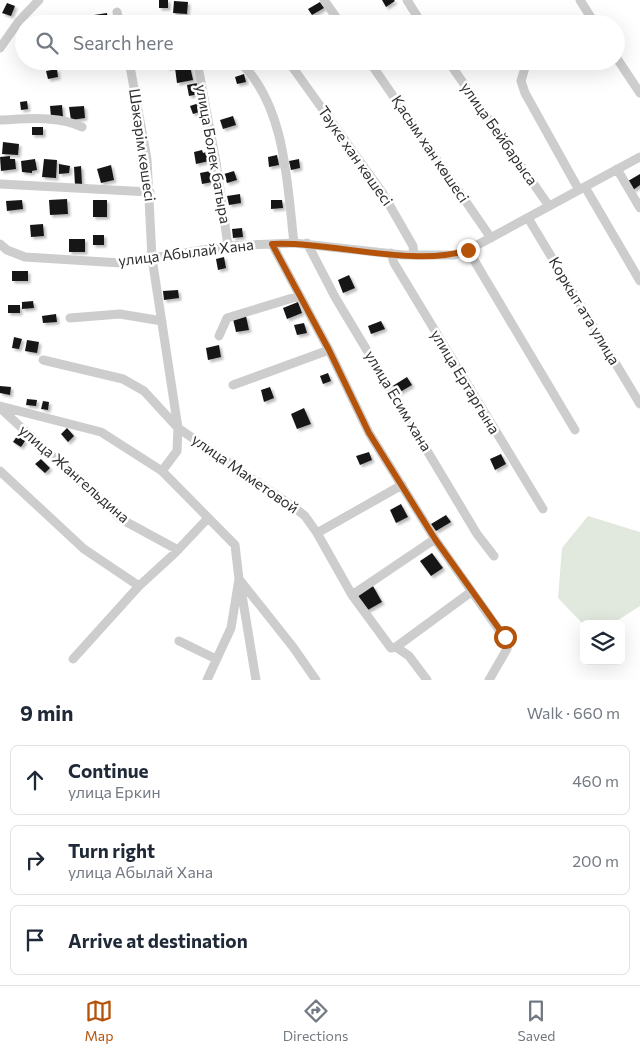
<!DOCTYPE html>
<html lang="en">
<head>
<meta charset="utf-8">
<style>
	:root { --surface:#fff; --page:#f2f2f3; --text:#1f2937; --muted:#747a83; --line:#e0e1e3; --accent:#b45309 }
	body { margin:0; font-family:Commissioner,sans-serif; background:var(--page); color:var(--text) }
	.controls { position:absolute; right:15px; bottom:15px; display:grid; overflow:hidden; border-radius:8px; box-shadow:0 5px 20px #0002 }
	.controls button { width:45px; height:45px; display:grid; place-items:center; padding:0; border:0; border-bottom:1px solid var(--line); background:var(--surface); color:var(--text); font:25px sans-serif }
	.stop { position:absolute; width:15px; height:15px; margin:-11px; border:4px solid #b45309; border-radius:50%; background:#fff }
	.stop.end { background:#b45309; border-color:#fff; box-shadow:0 1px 5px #0008 }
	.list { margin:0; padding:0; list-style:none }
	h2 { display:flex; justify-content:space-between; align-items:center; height:65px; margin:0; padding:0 20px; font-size:21px }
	h2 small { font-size:16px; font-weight:400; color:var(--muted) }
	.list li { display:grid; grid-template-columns:32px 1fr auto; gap:15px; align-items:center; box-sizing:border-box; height:70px; margin:0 10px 10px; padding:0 10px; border:1px solid var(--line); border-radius:8px }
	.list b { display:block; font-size:19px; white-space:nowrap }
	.list p { margin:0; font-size:16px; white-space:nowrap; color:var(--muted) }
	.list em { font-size:16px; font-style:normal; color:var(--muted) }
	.icon { flex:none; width:28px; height:28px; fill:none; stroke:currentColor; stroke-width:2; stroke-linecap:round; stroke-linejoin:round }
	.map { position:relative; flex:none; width:640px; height:680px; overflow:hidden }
	.search { position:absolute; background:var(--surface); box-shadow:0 5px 20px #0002; left:15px; right:15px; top:15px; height:55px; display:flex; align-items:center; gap:12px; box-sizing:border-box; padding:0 18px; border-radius:28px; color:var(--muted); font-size:19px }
	.sheet { height:305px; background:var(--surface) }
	nav { display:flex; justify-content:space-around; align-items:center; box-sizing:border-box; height:70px; border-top:1px solid var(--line); background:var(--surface); font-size:14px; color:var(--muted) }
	nav a { display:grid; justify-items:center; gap:2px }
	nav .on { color:var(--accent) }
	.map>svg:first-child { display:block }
	.green { fill:#e1e8dd }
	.building { fill:#171717; filter:url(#shadow) }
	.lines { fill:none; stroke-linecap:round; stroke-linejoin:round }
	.minor { stroke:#cdcdcd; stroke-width:9 }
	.route { stroke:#b45309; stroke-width:6 }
	.labels { text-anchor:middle; stroke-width:5; stroke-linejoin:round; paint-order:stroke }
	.street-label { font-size:15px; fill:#303030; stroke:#fff }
</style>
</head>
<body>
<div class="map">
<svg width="640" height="680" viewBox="0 0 640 680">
	<defs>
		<filter id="shadow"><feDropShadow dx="2.5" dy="2.5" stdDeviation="1" flood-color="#0004"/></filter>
	</defs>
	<rect width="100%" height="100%" fill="#fff"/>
	<!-- green -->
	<path class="green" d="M588,516L640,532V606L612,624L584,625L558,598L562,548Z"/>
	<!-- building -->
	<path class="building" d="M159,0H168V8H159Z
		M382,0H394L395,1L386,7Z
		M174,1L188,2L187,14L173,13Z
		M320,2L324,8L312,15L308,9Z
		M7,3L15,6L11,16L2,13Z
		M107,13L108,22L96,24L94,15Z
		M320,18L324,24H312Z
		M87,19L88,24H81L80,22Z
		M188,19L189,24H172V23Z
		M165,61H171L172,67L167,68Z
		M190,66L193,80L177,83L175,68Z
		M57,69L58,77L48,79L46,71Z
		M244,74L246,82L237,84L235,77Z
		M197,83L199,94L189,96L187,85Z
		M27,101L28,109L21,110L20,102Z
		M199,103L202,111L193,114L190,106Z
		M62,105L63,117H51L50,106Z
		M84,106L85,118L71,120L69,107Z
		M233,116L236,125L223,129L220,120Z
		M32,127H43V135H32Z
		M3,142L19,144L18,155L2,154Z
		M202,150L203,153L207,152L209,161L196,164L194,152Z
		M277,155L279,165L269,167L268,157Z
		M10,156V159H15L16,169L1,171L0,157Z
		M35,159L37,170L32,171V173L22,172L21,161Z
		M44,159L57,160L56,178L42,177Z
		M299,159L300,168L291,170L289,161Z
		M59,164L70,166L69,173L59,174Z
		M111,165L114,180L101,183L97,169Z
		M81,166L82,184L75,185L74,167Z
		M210,171L212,182L202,184L200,173Z
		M234,171L237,180L227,183L224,174Z
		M640,174V185L633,190L628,181Z
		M240,194L241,203L229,205L227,196Z
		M67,199L68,214L50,215L49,200Z
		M22,200L23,209L7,211L6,201Z
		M93,200H107V217H93Z
		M271,200H282L283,208L271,209Z
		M43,224L44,236L31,237L30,225Z
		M242,228L243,237L233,238L232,229Z
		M93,235H104V245H93Z
		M69,239H85V252H69Z
		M224,257L226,268L218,270L216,259Z
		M12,271H28V281H12Z
		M349,275L355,288L343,293L338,280Z
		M178,290L179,298L164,300L163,291Z
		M33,301L34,308L22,309V302Z
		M298,302L302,313L287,319L283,308Z
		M8,305H20V313H8Z
		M56,314L57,322L43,323L42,316Z
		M246,316L249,330L236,332L233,319Z
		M381,321L385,329L371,334L368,326Z
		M304,323L307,333L297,335L294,325Z
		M14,337L22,339L19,349L12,348Z
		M27,340L39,342L37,353L25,351Z
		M219,345L221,357L208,360L206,348Z
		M328,373L331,381L323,384L320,376Z
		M407,377L412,385L395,395L391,387Z
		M0,386L11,387L10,395L0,393Z
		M270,387L274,398L264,402L261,390Z
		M27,399L37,400L36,406L26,405Z
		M43,401L49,402L48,410L41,409Z
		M304,408L311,424L297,429L291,414Z
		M67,428L74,436L68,442L61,434Z
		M17,436L25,441L21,447L13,442Z
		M369,452L372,460L360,465L356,456Z
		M501,454L506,464L495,470L490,459Z
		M41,459L50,468L45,473L35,464Z
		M401,504L408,517L396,523L390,510Z
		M446,515L451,522L436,531L431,524Z
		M432,553L443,568L431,576L420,561Z
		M373,586L382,602L366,611L357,594Z"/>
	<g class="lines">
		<!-- minor -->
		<path class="minor" d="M324,0L341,24
			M407,0L422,24
			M580,0L595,24
			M117,12L120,24
			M0,48L19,21L39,0
			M616,57L640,93
			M129,61L147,159L152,258L178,428L295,508L305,516L317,533L402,485
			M197,61L216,162L228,246
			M288,61L382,192L413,246L414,255
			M369,61L491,238
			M448,61L549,206
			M527,61L521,81L525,93L579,190
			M243,65C286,110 287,184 294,243
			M0,120C26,119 58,115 82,127
			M617,169L640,208
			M0,184L150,192
			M585,187L640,281
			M528,218L640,404
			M307,243L335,297L477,534L494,556
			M0,244L7,250L25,257L121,263L228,246L294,243L403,255H454L468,250L640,157
			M272,244L329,350L369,433L435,539L508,643L507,649L489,680
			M468,250L575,430
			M391,253L394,263L543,509
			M70,318L120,314L162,321
			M219,336L227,318L299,296
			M43,360L123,379L144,391L178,428L177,451L162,471L235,545L239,579L293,647L316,680
			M233,385L329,350
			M0,406L101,432L162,471
			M0,408L121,519L178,550
			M0,471L84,549L139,586
			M317,533L352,595L391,648L396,647
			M241,589L256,680
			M352,595L435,539
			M179,641L216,659
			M73,659L139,586L175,553L208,518
			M207,680L231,628L239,579
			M427,680L409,656L396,647L471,592"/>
	</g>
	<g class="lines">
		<!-- route -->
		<path class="route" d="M468,250C414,268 331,241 272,244L329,350L369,433L435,539L505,637"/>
	</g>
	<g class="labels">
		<!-- street labels -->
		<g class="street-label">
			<text transform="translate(499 134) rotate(55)" y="5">улица Бейбарыса</text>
			<text transform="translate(142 145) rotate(82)" y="5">Шәкәрім көшесі</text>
			<text transform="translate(430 149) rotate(56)" y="5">Қасым хан көшесі</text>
			<text transform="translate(213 154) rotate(80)" y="5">улица Болек батыра</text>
			<text transform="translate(355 156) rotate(55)" y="5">Тәуке хан көшесі</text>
			<text transform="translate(186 253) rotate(-7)" y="5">улица Абылай Хана</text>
			<text transform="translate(584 311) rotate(59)" y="5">Коркыт ата улица</text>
			<text transform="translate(465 382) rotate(59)" y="5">улица Ертаргына</text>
			<text transform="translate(398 401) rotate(59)" y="5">улица Есим хана</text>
			<text transform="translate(74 474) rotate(41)" y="5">улица Жангельдина</text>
			<text transform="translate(245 474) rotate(35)" y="5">улица Маметовой</text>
		</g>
	</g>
</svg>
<div class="controls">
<button><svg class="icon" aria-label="layers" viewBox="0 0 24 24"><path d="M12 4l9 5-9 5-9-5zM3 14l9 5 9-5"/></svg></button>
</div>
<div class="stop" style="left:505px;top:637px"></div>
<div class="stop end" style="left:468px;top:250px"></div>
<div class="search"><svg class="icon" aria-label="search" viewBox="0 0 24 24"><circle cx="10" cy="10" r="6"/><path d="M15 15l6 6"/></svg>Search here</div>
</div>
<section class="sheet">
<h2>9 min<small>Walk · 660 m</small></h2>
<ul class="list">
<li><svg class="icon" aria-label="ahead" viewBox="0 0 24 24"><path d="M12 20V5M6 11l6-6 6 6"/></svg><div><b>Continue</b><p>улица Еркин</p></div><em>460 m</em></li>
<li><svg class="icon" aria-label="right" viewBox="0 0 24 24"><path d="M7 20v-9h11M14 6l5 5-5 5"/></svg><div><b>Turn right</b><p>улица Абылай Хана</p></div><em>200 m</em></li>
<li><svg class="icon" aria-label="arrive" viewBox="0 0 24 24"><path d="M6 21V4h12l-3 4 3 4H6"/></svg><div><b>Arrive at destination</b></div></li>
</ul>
</section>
<nav>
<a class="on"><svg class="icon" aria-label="map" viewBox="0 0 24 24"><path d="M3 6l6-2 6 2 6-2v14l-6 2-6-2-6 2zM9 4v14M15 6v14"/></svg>Map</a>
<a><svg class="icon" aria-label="directions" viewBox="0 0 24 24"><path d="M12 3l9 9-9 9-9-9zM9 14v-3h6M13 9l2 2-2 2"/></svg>Directions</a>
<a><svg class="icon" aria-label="saved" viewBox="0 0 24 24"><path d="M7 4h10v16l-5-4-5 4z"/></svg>Saved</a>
</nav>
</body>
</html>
